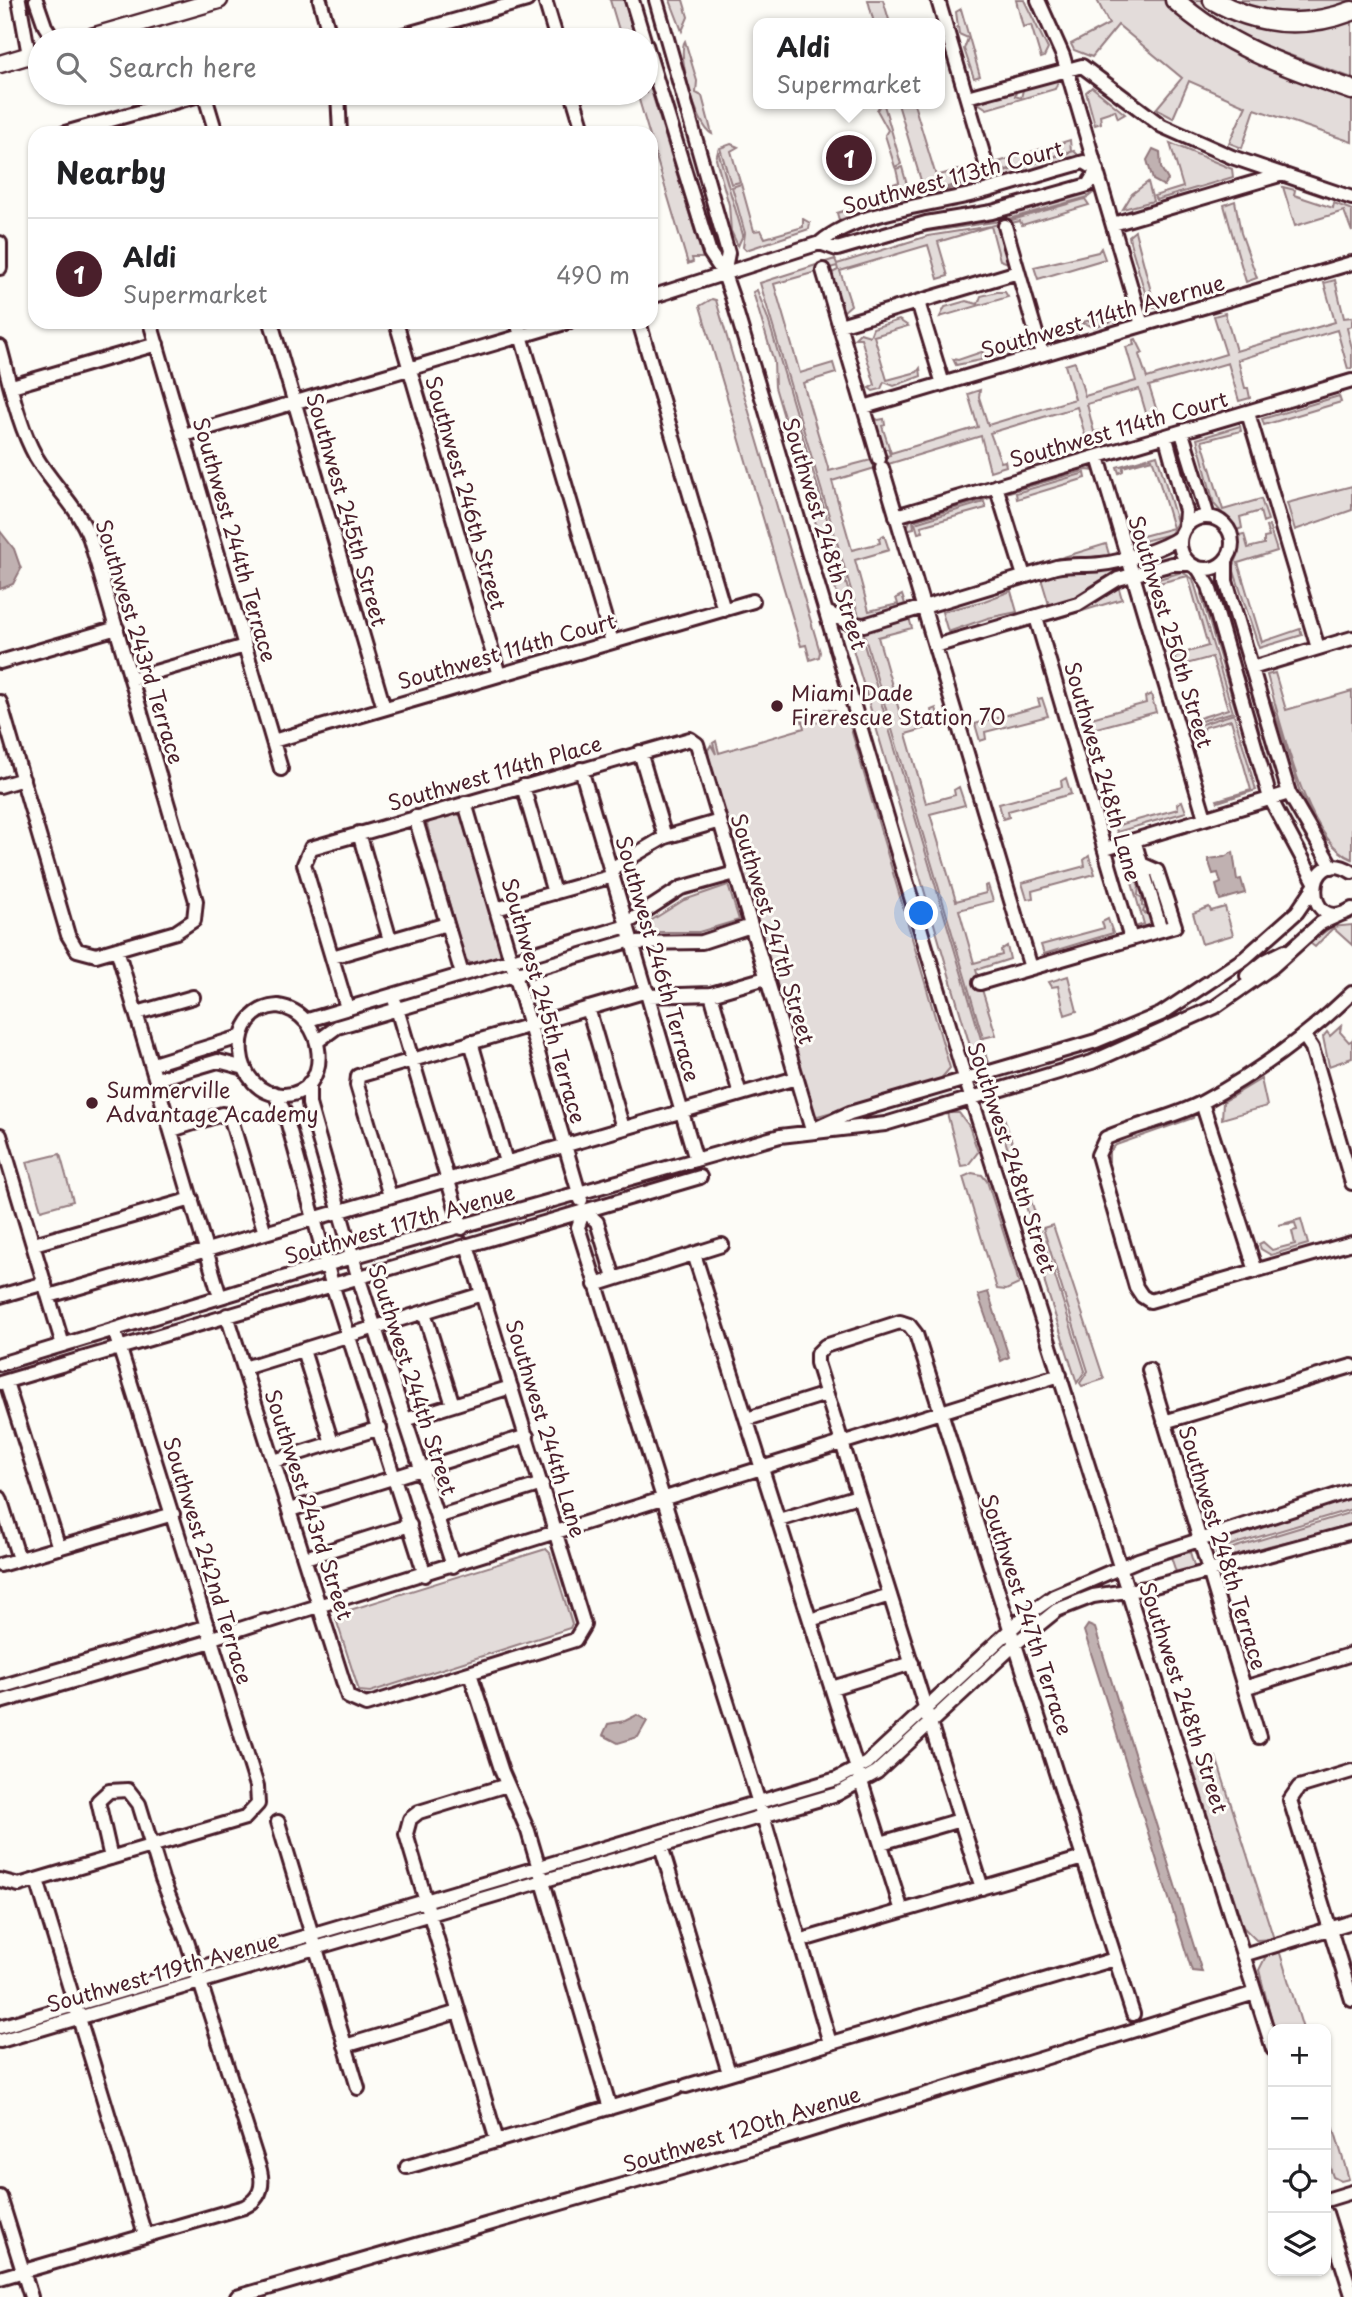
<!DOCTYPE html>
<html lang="en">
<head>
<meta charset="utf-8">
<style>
	:root { --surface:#fff; --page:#f6f6f6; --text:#202124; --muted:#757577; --line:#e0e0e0; --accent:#4a1f2b }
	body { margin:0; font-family:"Playpen Sans",sans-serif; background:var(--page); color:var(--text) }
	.controls { position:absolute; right:21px; bottom:21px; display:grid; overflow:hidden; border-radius:14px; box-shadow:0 2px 5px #0004 }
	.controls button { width:63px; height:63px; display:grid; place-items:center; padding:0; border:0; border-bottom:2px solid var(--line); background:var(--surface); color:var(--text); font:35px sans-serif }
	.you { position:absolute; left:922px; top:914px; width:24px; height:24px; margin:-18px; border:5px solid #fff; border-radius:50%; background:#1a73e8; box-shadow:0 0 0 10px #1a73e833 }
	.badge { display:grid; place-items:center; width:46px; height:46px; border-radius:50%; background:var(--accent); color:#fff; font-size:23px; font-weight:700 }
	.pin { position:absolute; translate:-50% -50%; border:4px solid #fff; box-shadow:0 2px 7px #0006 }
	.popup { position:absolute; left:753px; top:18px; width:192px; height:91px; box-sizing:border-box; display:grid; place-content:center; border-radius:14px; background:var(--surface); filter:drop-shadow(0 2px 5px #0005); font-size:23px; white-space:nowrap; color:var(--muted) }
	.popup b { font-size:26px; color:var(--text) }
	.popup::after { content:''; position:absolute; left:50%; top:100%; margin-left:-14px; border:14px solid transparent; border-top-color:var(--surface) }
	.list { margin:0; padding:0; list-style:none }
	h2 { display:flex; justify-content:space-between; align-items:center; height:91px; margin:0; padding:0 28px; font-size:30px }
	h2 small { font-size:23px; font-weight:400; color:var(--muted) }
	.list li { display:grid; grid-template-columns:46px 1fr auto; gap:21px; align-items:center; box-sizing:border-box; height:112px; padding:0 28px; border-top:2px solid var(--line) }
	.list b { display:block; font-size:26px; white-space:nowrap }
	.list p { margin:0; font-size:23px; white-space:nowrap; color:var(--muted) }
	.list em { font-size:23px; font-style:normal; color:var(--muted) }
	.icon { flex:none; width:38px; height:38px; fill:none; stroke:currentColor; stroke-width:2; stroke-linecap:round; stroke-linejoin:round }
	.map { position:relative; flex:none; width:1352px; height:2297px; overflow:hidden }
	.search { position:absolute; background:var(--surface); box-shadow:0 2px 5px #0004; left:28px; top:28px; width:630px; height:77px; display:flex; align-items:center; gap:18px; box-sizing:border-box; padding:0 24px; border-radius:38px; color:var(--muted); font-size:26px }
	.panel { position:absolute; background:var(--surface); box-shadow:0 2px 5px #0004; left:28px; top:126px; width:630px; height:203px; border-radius:21px }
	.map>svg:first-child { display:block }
	.green { fill:#e3dcda; stroke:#967e82; stroke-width:2 }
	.water { fill:#c0b1b1; stroke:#91777b; stroke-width:2 }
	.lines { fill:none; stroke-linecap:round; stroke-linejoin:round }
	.minor-casing { stroke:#4a1f2b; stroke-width:18 }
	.major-casing { stroke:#4a1f2b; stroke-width:21 }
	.highway-casing { stroke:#4a1f2b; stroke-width:23 }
	.minor { stroke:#fdfcf7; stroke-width:12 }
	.major { stroke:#fdfcf7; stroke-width:16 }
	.highway { stroke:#fdfcf7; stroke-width:18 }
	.poi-dot { fill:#4a1f2b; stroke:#fdfcf7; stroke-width:2.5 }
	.labels { text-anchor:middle; stroke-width:6; stroke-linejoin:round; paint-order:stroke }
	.street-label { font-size:21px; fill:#4a1f2b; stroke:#fdfcf7 }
	.poi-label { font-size:21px; fill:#4a1f2b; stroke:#fdfcf7; text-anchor:start }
</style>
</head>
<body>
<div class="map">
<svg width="1352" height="2297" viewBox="0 0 1352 2297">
	<rect width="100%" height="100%" fill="#fdfcf7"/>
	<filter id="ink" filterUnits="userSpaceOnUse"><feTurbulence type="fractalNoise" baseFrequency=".0143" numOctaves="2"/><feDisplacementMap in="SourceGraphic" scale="14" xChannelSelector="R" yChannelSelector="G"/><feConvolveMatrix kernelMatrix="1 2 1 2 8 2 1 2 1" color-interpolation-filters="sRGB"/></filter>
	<g filter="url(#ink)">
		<!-- green -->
		<path class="green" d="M610,0H624L636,40H622Z
			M670,0H683L688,17L682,31Z
			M868,0H883L890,23H874Z
			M1016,0H1024L1048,49L1044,57L1041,58L1031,25L1023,27Z
			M1097,0H1167L1335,93L1352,99V142L1255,109L1242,148L1229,143L1246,106L1189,81L1173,118L1156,109L1182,78L1118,25L1092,57L1074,50L1071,44L1109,24Z
			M1182,0H1204L1227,13L1352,18V78L1246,39Z
			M1229,0H1352V3C1304,16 1276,17 1229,0Z
			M961,9L980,76L974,78L964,49L968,38L959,34L956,12Z
			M685,41L697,81L696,93L702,96L712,134C697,127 676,55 685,41Z
			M646,74L703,258H692L693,262L688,264L637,93H646Z
			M1057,78L1059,79L1055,89L987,109L978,103L1017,89L1015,96L1021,98L1024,86Z
			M1092,87L1125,114L1118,118L1115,110L1100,115L1101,123L1095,125L1086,92Z
			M898,104H914L936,176L969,167L971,173L992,164L1070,140L1071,151L944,188L937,187L930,181L922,184Z
			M880,105H884L901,164L895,167L885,135L888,130L877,110Z
			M1170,143L1232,169L1233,177L1156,200L1154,196L1183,187Z
			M731,144L738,147L731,151L740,182L731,184L720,148Z
			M718,151L743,235L738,246L731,231L729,205L716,159Z
			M1074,151L1080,157L974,189L932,197L922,186L930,184L937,190H945Z
			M902,167L909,192L907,199L839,220L837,213L890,197L888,186L899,182L896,169Z
			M1148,182L1153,201L1123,209L1132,194Z
			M741,184L754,231L761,230L765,238L803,227V219L810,223L809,229L746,250L743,247L745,233L732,187Z
			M1283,187L1295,190L1294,195L1333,208L1334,203L1352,210V232L1344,211L1295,226Z
			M1085,193H1093L1088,197L1001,221L920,233L838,257L837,255L918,231L999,218Z
			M1085,199L1089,205L1022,225L1020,221L999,226L1008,263L1000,260L991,226L938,242L948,276L938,279L928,245L840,271L851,305L843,312L830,274L838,270L837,266L774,284L800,373L833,363L836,373L803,383L829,471L890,455L888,449H882L874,417L878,420L884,419L885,425L882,426L891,453L978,427L968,394L980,390L979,397L988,425L1075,399L1065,365L1075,362L1085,396L1136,381L1126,347L1134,345L1133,340L1136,339L1143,353L1139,355L1147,378L1226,354L1214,316L1225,313L1236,351L1335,322L1324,283L1335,280L1344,318L1352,317V326L1347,328L1352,348V368L1348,369L1337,330L1238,360L1245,388H1248L1250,398L1239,401L1228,363L1149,386L1161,424L1157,426L1155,422L1149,423L1139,389L1087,404L1094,432L1099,431L1101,438L1087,442L1077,407L990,433L1001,462L1005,461L1006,466L990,471L981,436L832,481L852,550L880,543L879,538L884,535L889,550L855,560L869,611L898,604L896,598L902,595L905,604L860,620L760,283L835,259L837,264L928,236L991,226Z
			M1235,201L1241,233L1257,278L1246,282L1224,205Z
			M1135,231L1153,299L1159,298L1161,306L1158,308L1149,306L1130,242L1129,236Z
			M1101,248L1105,259L1038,279L1034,267L1098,252Z
			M757,290L768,319L857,620L842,611L775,387L774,362L753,292Z
			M997,292H1005L1008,297L940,317L945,307L966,301L978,304L981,296Z
			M712,299L716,300L820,652L819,657L810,660L806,645L801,646L700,306Z
			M1120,311L1116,320L1094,327L1083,323L1081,331L1059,337L1053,333V331Z
			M899,320L908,326L874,336L887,380L917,372L920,368L921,376L894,386L884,382L881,389L873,391L869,388L875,385L861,338H855L860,333L870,336L873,328Z
			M1020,339V346C1010,354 996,357 983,353L981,360L956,365L953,359L958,360Z
			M1339,396L1341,402L1264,425L1262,419Z
			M1240,426L1241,431L1202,441L1223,510L1261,499L1268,520L1263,522L1260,511L1240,517L1242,528L1237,530L1214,504L1197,439Z
			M1157,455L1177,522L1171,534L1140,542L1139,537L1173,528L1155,467L1152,459L1123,467V471L1119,473L1117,467Z
			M1087,465L1095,471L1087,470L1006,493L1011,487Z
			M1085,473L1086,478L1017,499L1016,493Z
			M1352,486V510L1295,530L1287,503Z
			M985,495L993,497L913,521L914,528L906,530L911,518Z
			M984,502L986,508L921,526L923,532L918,533L915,523Z
			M1269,526L1277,551L1238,563L1262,642L1300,629L1302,635L1259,648L1233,568L1239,553V535L1244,534L1248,548L1264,544V538L1269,537L1266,527Z
			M1106,544L1110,558H1074L1038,567L1037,565Z
			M1113,566L1116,577L1088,594L1050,608L1040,575L1062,569Z
			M1182,572L1193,579L1233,712L1194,723L1193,720L1228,709L1212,657L1186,664L1183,672L1179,673L1174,656L1208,646L1188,576L1159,583L1161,590L1155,592L1152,581Z
			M1118,585L1122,599L1053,620V616Z
			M1011,591L1017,612L988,618L948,632L942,612L984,601Z
			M1205,592L1240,710L1236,711L1201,594Z
			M909,618L912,628L878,637L903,724L933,717L931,710L936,708L941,724L906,734L926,803L955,795L954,790L959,787L965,805L930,814L956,901L986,893L985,886L988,885L993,901L959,910L974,963L1002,955L1001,950L1007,946L1010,959L976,970L996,1035L983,1038L863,631Z
			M847,629L860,631L989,1066L981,1064L973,1056Z
			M1275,673L1286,710L1352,691V859C1306,841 1281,722 1267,675Z
			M1151,694L1156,712L1093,729L1095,736L1089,738L1084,720L1146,703L1145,697Z
			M1042,698L1048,716L985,732L986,739L980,741L975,724L1040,706L1038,699Z
			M1272,703L1300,792L1327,841L1323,844L1292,784L1267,704Z
			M825,709L835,711L840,718L848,719L950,1068L939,1081L818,1116L813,1115L710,769L708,750L711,745L716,754L713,743L716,741L719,753L804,728L801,717L807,715L810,724L822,721L820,711H823L828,722Z
			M1234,714L1256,790L1218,802L1217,800L1251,790L1231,720L1205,727L1202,735L1198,737L1195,726Z
			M1066,778L1071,794L1008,811L1009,817L1003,819L999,804L1062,787L1061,781Z
			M1182,801L1186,812L1117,832L1115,826L1178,809L1177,804Z
			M455,813L461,816L501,951L499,958L473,965L465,959L427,825L431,820Z
			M1089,856L1095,874L1032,891L1033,898L1027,899L1022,883L1085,866L1084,860Z
			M1136,856L1135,861L1131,859L1129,863L1139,886L1138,895L1142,898V906L1145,907L1143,912L1154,918L1151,928L1141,931L1135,927L1144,924L1125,859Z
			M728,885L739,920L699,932H644V925L684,900Z
			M1209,907L1211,911L1225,907L1233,935L1202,944L1193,913Z
			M1108,919L1113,933L1044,954L1041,945L1104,928L1102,922Z
			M1352,925V945L1333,928L1315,947L1310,943L1331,927Z
			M1068,976L1077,1011L1065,1015L1058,986L1052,987L1049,982Z
			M1341,1026L1340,1032L1349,1042L1352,1040V1058L1329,1066L1323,1037L1327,1032L1330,1036Z
			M1261,1079L1267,1106L1222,1119L1223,1102Z
			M999,1102L1037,1219H1030L997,1115Z
			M947,1113H959L969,1126L978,1152L968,1165L961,1166Z
			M1190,1114L1194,1115L1193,1118L1116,1145L1109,1152V1161H1104L1108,1146L1114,1141Z
			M60,1154L73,1201L41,1210L27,1162Z
			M972,1173L982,1175L987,1181L1016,1272L1019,1284L1006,1290L997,1289L963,1177Z
			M1301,1219L1308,1244L1271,1255L1261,1249L1259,1244L1263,1242L1272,1250L1295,1244L1292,1231L1297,1230L1295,1223L1279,1225Z
			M1053,1225L1104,1379L1082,1386L1080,1383L1088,1371L1043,1228Z
			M1040,1229L1085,1371L1077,1383L1045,1284L1042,1258L1034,1231Z
			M1352,1494V1509L1215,1550L1212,1542L1262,1525L1265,1527L1295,1515L1297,1512Z
			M1352,1512V1527L1272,1545L1218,1561L1216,1553Z
			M546,1549L550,1553L572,1624L570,1628L370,1692L359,1691L336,1619L340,1613Z
			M1190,1552L1195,1569L1177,1575L1171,1557Z
			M1216,1757L1272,1933L1274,1939L1256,1940L1243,1927L1192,1766Z
			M1279,1950L1303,2029H1274L1259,1970L1266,1956Z
			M1326,2102L1349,2179L1341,2181L1333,2177L1326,2155Z"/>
		<!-- water -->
		<path class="water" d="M1153,149L1160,152L1161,168L1168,180L1164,186L1153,180L1147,160Z
			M0,531L14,549L21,569L13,584L0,589Z
			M1233,852L1237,880L1241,879L1245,893L1220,900L1216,885L1221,883L1218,873L1213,874L1208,859L1224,857Z
			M988,1292L1009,1357L1001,1361L978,1295Z
			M1088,1625L1095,1628L1202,1972L1192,1971L1084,1631Z
			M637,1715L647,1721L638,1737L618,1743L603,1735L608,1724L625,1721Z"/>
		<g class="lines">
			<defs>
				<path id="minor" d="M19,0L29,55
					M36,0L45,26L54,40
					M320,0L331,40
					M545,0L557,40
					M632,0L644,40
					M656,0L728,253L724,274
					M938,0L987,167
					M1038,0L1063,56L1142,325
					M386,40L527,0
					M646,45L710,253L724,274L732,297L961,1065L1273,2049
					M204,93L216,133
					M338,93L340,133
					M572,93L584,133
					M967,97L1082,66L1162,126L1232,157L1352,198
					M65,133L206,93
					M1113,224L1283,174
					M1005,226L1042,354
					M0,243V268
					M823,270L879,459
					M651,297L820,243C856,212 929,205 974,194C1011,184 1048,172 1084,162L1097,170L1088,185L992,212L926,223L837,249L820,243
					M918,302L943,384
					M150,322L281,769
					M271,322L384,708
					M396,322L499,675
					M517,322L612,642
					M639,322L724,610
					M840,325L1018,272
					M0,347C10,383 18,425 36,457C53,486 78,506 90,539L196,901L194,920L176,932L96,955L77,950L68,935L0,702
					M12,386L157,344
					M864,407L1352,263
					M1248,413L1318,648
					M1182,433L1208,517
					M184,435L568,322
					M1166,438L1186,511L1185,526
					M1098,457L1205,818
					M882,468L1031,968
					M996,486L1024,576
					M896,516L1352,381
					M1180 543a26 26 0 1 1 52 0a26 26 0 1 1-52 0Z
					M1226,561V581L1289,793L1332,867
					M1198,568L1209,586L1270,798L1315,882
					M828,613L852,624L864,625L1056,567C1072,564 1085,566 1101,564C1122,562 1163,549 1180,537
					M1036,617L1131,939
					M935,646L1078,604L1118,579L1172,564H1190
					M0,662L117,628
					M1252,668L1352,638
					M131,679L245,646
					M273,741L753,601
					M640,752L665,837
					M581,769L696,1160
					M0,786L23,779
					M523,786L554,893
					M465,803L581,1200
					M415,817L462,974
					M359,833L390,940
					M1134,840L1161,930
					M1105,849L1289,793
					M611,869L665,837L720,821
					M1352,872C1303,842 1303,939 1352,909
					M496,909L613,876
					M627,923L681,888L735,873
					M633,943L702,942L751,926
					M117,949L220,1297
					M332,957L447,924
					M1247,976L1267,960L1285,951
					M980,983L1175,926L1157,871L1141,864
					M1352,993C1308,1035 1257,1073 1203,1102C1173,1118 1137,1124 1106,1138L1098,1155L1136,1287L1142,1296L1150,1301L1352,1243
					M711,994L740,1094
					M648,996L711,994L766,978
					M395,1002L462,1228
					M278,1006C328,1013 334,1094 284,1095C232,1096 223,1009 278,1006Z
					M347,1008L304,864L311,848L690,739L697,744L812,1130
					M588,1008L623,1128
					M137,1013L193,997
					M308,1020L627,926
					M1304,1036L1312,1048L1352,1183
					M318,1041L337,1027L632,940
					M471,1042L506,1162
					M153,1064L240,1037
					M157,1079L218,1061L245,1068
					M309,1083V1104L358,1276L453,1566
					M274,1093L285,1113L332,1284L425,1575
					M1202,1103L1256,1271
					M819,1127L850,1113L1096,1041L1161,1014L1245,958L1297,912L1314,887
					M172,1130L222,1114L230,1116L265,1233
					M0,1135L63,1345
					M390,1196L357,1085L358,1076L647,991
					M584,1210L578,1227L763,1816L830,2043
					M584,1210L597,1222L614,1278
					M34,1244L192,1199
					M694,1254L902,1911
					M595,1285L722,1245
					M0,1296L45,1283
					M49,1296L796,1078
					M424,1312L453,1405
					M227,1315L348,1697L366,1705L575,1640L584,1625L467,1245
					M303,1350L332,1443
					M0,1364L352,1257L780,1136L885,1124L1092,1062L1215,1007L1272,967L1321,923L1341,914
					M244,1368L482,1294
					M1149,1370L1259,1737
					M6,1382L59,1548
					M0,1383L700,1177
					M747,1419L826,1394
					M405,1420L511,1387
					M1164,1422L1352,1366
					M274,1461L380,1428
					M0,1498L19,1559
					M290,1510L527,1436
					M437,1517L542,1484
					M779,1520L858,1496
					M305,1558L410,1525
					M0,1565L173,1514
					M810,1620L890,1595
					M270,1621L1060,1375
					M212,1638L265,1621
					M470,1673L502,1772L528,1831L610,2108
					M0,1687L208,1626
					M832,1688L912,1663
					M1244,1688L1352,1654
					M0,1702L212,1641
					M1352,1771L1299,1787L1290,1800L1352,2000
					M278,1822L358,2088
					M881,1843L960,1820
					M661,1846L729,2073
					M0,1880L19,1885L245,1818L258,1804L257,1786L114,1330
					M37,1880L145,2235
					M982,1888L817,1363V1354L825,1346L900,1322L909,1325L916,1334L1133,2014
					M799,1941L1083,1858
					M1243,1955L1352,1922
					M0,2027L837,1779L867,1763L1023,1618L1054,1596L1138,1560L1352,1490
					M0,2041L837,1794L877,1772L1015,1644L1057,1610L1093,1596L1147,1588L1352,1532
					M345,2046L458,2012
					M686,2086L1115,1959
					M497,2141L406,1834L410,1819L419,1812L507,1785
					M407,2167L677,2088
					M0,2197L31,2297
					M1326,2200L1352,2192
					M1326,2213L1352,2295
					M0,2278L244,2207C260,2199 264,2187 260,2170L187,1941L162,1879L139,1804L128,1790L109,1791L98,1801L111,1858
					M237,2297L778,2140L1255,1993"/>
				<path id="major" d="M81,40L219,0
					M0,64L40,52"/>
				<path id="highway" d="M1175,0C1225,46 1290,68 1352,90
					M1213,0C1257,25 1304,29 1352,11"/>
			</defs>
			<!-- minor casing -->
			<use href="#minor" class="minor-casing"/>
			<!-- major casing -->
			<use href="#major" class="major-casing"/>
			<!-- highway casing -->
			<use href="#highway" class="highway-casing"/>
			<!-- minor -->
			<use href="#minor" class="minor"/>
			<!-- major -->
			<use href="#major" class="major"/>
			<!-- highway -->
			<use href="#highway" class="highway"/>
		</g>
	</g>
	<!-- markers -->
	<g class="poi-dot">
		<circle cx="777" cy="706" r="7"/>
		<circle cx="92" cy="1103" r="7"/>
	</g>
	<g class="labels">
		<!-- street labels -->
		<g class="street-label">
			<text transform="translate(953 178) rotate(-15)" y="7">Southwest 113th Court</text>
			<text transform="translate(1103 317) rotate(-16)" y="7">Southwest 114th Avernue</text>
			<text transform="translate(1119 430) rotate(-16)" y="7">Southwest 114th Court</text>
			<text transform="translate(465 493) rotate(74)" y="7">Southwest 246th Street</text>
			<text transform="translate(346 510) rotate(74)" y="7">Southwest 245th Street</text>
			<text transform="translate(824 534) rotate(73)" y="7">Southwest 248th Street</text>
			<text transform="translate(234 540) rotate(74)" y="7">Southwest 244th Terrace</text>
			<text transform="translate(1170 632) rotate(73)" y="7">Southwest 250th Street</text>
			<text transform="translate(139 642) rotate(73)" y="7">Southwest 243rd Terrace</text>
			<text transform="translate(507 652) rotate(-16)" y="7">Southwest 114th Court</text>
			<text transform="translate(1102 772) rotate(74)" y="7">Southwest 248th Lane</text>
			<text transform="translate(495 774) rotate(-16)" y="7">Southwest 114th Place</text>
			<text transform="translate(772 929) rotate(73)" y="7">Southwest 247th Street</text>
			<text transform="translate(657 959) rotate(74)" y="7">Southwest 246th Terrace</text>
			<text transform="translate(543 1001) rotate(74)" y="7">Southwest 245th Terrace</text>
			<text transform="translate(1011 1158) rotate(72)" y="7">Southwest 248th Street</text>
			<text transform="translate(400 1225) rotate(-16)" y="7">Southwest 117th Avenue</text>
			<text transform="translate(412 1380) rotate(72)" y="7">Southwest 244th Street</text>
			<text transform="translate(545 1429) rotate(73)" y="7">Southwest 244th Lane</text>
			<text transform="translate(308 1505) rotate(72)" y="7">Southwest 243rd Street</text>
			<text transform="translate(1222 1548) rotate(73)" y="7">Southwest 248th Terrace</text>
			<text transform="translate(207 1561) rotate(73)" y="7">Southwest 242nd Terrace</text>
			<text transform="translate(1026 1615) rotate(72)" y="7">Southwest 247th Terrace</text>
			<text transform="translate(1183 1698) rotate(72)" y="7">Southwest 248th Street</text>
			<text transform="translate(163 1973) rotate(-16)" y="7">Southwest 119th Avenue</text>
			<text transform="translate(742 2130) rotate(-17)" y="7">Southwest 120th Avenue</text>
		</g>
		<!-- poi labels -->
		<g class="poi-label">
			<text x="791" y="701">Miami Dade<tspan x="791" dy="24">Firerescue Station 70</tspan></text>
			<text x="106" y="1098">Summerville<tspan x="106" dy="24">Advantage Academy</tspan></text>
		</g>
	</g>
</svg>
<div class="controls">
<button>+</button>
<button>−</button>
<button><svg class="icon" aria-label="locate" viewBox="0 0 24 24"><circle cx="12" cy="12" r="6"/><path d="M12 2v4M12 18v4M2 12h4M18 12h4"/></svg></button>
<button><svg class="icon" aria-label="layers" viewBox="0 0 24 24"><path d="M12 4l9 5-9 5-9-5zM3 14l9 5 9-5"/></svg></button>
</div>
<div class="you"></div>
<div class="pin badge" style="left:849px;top:158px">1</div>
<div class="popup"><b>Aldi</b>Supermarket</div>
<div class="search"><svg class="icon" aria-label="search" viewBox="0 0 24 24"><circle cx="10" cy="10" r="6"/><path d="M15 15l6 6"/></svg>Search here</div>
<section class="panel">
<h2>Nearby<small></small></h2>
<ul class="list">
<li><span class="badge">1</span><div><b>Aldi</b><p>Supermarket</p></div><em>490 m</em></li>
</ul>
</section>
</div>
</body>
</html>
